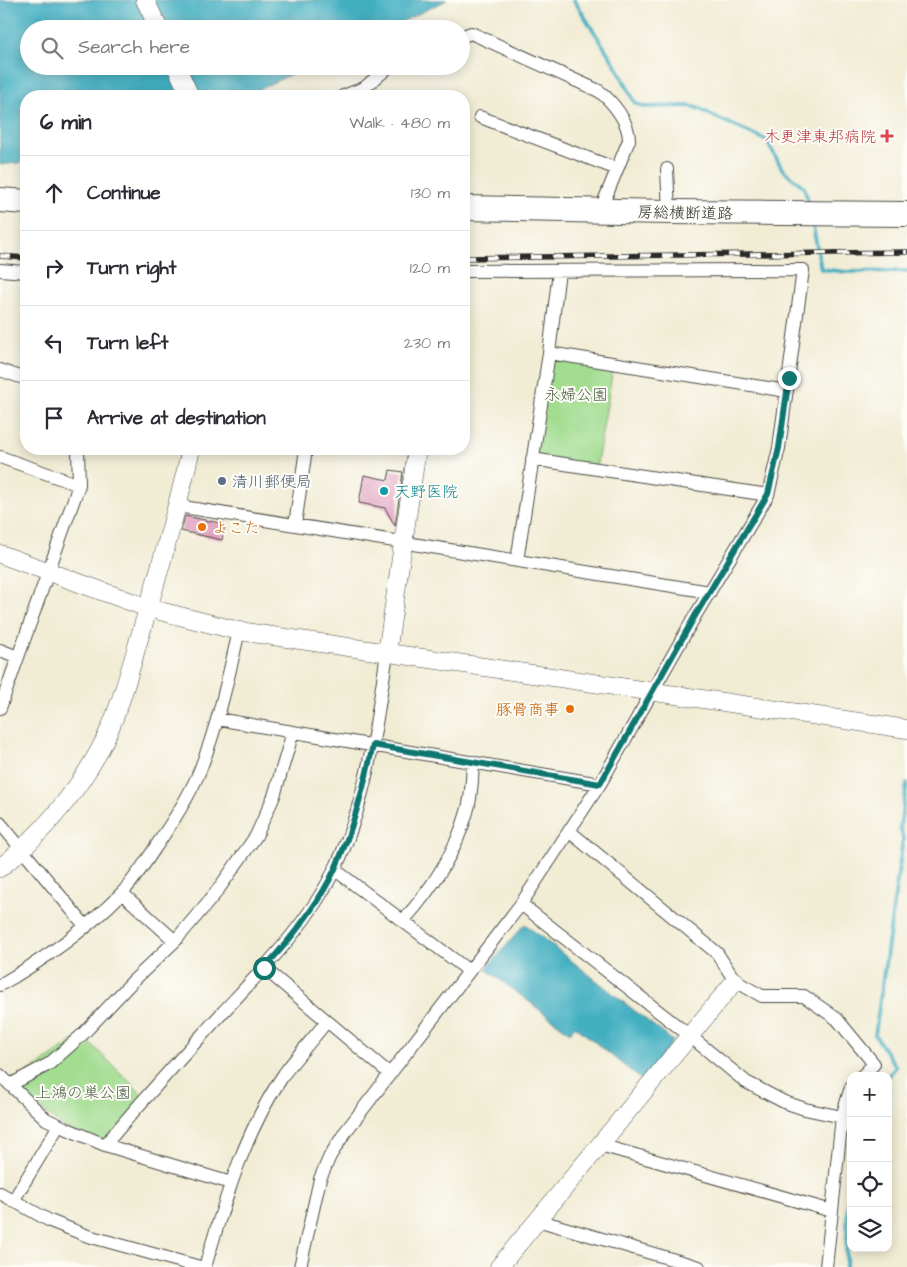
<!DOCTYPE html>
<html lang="en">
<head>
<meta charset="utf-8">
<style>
	:root { --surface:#fff; --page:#f2f2f3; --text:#2b2b33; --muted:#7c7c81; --line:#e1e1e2 }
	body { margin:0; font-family:"Architects Daughter","Klee One",sans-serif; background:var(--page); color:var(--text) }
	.controls { position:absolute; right:15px; bottom:15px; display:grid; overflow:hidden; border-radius:10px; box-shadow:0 2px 12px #0003 }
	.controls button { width:45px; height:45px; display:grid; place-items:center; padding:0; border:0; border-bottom:1px solid var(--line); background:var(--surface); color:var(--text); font:25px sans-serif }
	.stop { position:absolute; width:15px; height:15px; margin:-11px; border:4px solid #0f766e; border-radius:50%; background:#fff }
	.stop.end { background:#0f766e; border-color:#fff; box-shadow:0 1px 5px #0008 }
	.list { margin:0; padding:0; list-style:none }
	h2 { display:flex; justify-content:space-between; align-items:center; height:65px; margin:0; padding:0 20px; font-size:21px }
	h2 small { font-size:16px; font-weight:400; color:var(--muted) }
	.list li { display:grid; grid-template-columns:32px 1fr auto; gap:15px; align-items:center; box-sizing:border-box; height:75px; padding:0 20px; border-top:1px solid var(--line) }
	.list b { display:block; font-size:19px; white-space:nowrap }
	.list em { font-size:16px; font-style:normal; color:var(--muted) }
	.icon { flex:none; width:28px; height:28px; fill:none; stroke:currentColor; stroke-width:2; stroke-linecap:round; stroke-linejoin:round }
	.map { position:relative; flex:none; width:907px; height:1267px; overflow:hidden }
	.search { position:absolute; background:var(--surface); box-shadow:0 2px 12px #0003; left:20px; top:20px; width:450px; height:55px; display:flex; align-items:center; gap:12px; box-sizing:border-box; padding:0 18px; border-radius:28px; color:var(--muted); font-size:19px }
	.panel { position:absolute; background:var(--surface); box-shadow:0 2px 12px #0003; left:20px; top:90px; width:450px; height:365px; border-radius:20px }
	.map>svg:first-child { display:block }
	.green { fill:#a1dc8f; stroke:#66845d }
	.water { fill:#43afc1; stroke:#376d76 }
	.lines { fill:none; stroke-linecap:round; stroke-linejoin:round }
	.stream { stroke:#43afc1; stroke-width:4 }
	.building { fill:#dc8cb5 }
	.street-casing { stroke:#494844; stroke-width:14 }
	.secondary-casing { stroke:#494844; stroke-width:19 }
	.highway-casing { stroke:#494844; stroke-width:26 }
	.street { stroke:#fff; stroke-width:12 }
	.secondary { stroke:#fff; stroke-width:18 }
	.highway { stroke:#fff; stroke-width:24 }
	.rail-casing { stroke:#2b2b2b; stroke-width:5.5 }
	.rail { stroke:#fdfcf7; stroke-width:4; stroke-dasharray:11; stroke-linecap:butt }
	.route { stroke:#0f766e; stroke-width:6 }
	.health-dot { fill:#e0444e; stroke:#fdfcf7; stroke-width:2 }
	.service-dot { fill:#5c6f8a; stroke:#fdfcf7; stroke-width:2 }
	.culture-dot { fill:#0f9aa8; stroke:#fdfcf7; stroke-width:2 }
	.food-dot { fill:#e8710a; stroke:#fdfcf7; stroke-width:2 }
	.labels { text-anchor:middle; stroke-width:4; stroke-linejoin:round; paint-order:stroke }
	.health-label { font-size:16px; fill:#be3a42; stroke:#fdfcf7; text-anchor:end }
	.street-label { font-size:16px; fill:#2b2b2b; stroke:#fdfcf7 }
	.park-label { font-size:16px; fill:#4e6049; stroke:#fdfcf7 }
	.service-label { font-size:16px; fill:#4e5e75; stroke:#fdfcf7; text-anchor:start }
	.culture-label { font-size:16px; fill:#0d838f; stroke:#fdfcf7; text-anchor:start }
	.food-label { font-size:16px; fill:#c56008; stroke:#fdfcf7; text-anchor:start }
</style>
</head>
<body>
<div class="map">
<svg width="907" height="1267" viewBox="0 0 907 1267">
	<rect width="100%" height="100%" fill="#fdfcf7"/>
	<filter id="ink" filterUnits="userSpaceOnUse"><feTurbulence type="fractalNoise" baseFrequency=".02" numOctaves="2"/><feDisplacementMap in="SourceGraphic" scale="10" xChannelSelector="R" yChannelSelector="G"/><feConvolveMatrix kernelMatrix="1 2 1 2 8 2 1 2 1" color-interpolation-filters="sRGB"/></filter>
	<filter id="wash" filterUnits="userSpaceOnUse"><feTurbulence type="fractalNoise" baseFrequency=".0096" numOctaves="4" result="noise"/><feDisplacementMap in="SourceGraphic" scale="20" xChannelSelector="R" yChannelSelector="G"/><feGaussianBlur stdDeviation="1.12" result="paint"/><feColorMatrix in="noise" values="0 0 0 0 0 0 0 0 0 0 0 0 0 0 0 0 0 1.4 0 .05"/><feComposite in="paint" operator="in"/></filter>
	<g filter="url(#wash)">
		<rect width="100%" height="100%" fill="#f1ecd4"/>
		<!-- green -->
		<path class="green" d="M549,353L614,363L596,469L532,459Z
			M82,1035L145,1097L105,1145L65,1128L10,1085Z"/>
		<!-- water -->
		<path class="water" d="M0,0H447L387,29H29V66H308L245,96H26V162L0,165Z
			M525,924L673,1041L644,1082L575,1026L570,1033L486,969Z"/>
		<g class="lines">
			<!-- stream -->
			<path class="stream" d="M574,0L618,69L635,103L644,107L690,106L700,109L715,117L766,140L783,170L804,187L809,204
				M812,221L821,269L847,272L907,271
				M888,1076L896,1067L875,1035L903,839L900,826L907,783
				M846,1267L848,1203L851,1190"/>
		</g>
		<g id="blocks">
			<!-- building -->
			<path class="building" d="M390,470L403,472L395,526L385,508L359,503L364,475L388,480Z
				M185,516L225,524L222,540L181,531Z"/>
		</g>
	</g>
	<g filter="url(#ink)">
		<use href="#blocks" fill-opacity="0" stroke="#494844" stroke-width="1"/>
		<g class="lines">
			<defs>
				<path id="street" d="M461,37L471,33L599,91C613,102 629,122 629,140L600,211
					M343,96L364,88L390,66
					M480,117L617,169
					M667,169L669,212
					M0,270L26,272
					M549,353L787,391
					M0,370L26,379
					M0,457L79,485
					M532,459L768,495
					M177,506L710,592
					M295,525L306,449
					M517,561L549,353L559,271
					M0,650L18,657
					M0,708L79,485L78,449
					M217,719L600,784
					M0,823L86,927
					M569,831L717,953L735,981L762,996H804L837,1019L874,1064L862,1076
					M334,869L469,971
					M122,893L175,941
					M521,904L690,1036L746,1082L784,1102L805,1109L842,1117
					M403,921C432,889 455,854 467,812C472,796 472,779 473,762
					M264,968L390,1074
					M0,985C43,960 86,930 121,894C137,877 150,855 163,836C177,815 191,793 200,770C218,725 228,678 239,631
					M0,1075L46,1119L65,1128L105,1145L231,1183
					M10,1085L49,1064L82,1035L132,982L175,941L215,894L256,836L274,796L293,732
					M105,1145C143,1099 183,1056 223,1012C264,968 308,924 335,869C367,801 376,726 387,653
					M600,1145L832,1211
					M0,1193L50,1221L88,1236L200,1267
					M13,1201L59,1125
					M537,1220L699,1267
					M205,1267C225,1200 244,1133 284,1074C297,1056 313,1039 327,1021
					M300,1267L320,1179L330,1156L346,1131L521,904L600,784L695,616L768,495L779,448L803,270L464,271
					M826,1267L842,1117L851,1087"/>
				<path id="secondary" d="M145,0L159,29
					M176,66L190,96
					M0,554L148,608L239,631L907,729
					M387,653L417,449
					M0,868C38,838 74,796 98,753C117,719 128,677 139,639C158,576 176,513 191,449
					M499,1267L735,981"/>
				<path id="highway" d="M0,200L26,202
					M464,208L669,212L907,214"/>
			</defs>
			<!-- street casing -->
			<use href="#street" class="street-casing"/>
			<!-- secondary casing -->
			<use href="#secondary" class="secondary-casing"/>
			<!-- highway casing -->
			<use href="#highway" class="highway-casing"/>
			<!-- street -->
			<use href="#street" class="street"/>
			<!-- secondary -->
			<use href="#secondary" class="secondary"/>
			<!-- highway -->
			<use href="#highway" class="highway"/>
			<defs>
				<path id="rail" d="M0,256L26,258
					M464,258L907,252"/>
			</defs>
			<!-- rail casing -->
			<use href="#rail" class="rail-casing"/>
			<!-- rail -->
			<use href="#rail" class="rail"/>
		</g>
	</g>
	<g class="lines" filter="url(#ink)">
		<!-- route -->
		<path class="route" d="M264,968C290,940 319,903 335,869C353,829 364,788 373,745L600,784L695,616L768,494L779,448L789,378"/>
	</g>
	<!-- markers -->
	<path class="health-dot" d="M884.5 128.5h5v5h5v5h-5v5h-5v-5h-5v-5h5z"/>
	<circle class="service-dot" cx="222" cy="481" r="5"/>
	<circle class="culture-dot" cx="384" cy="491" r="5"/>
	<g class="food-dot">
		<circle cx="202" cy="527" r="5"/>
		<circle cx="570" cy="709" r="5"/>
	</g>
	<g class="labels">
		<!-- health labels -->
		<g class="health-label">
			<text x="876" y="142">木更津東邦病院</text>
		</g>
		<!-- street labels -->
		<g class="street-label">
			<text transform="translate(685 212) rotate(1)" y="6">房総横断道路</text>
		</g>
		<!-- park labels -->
		<g class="park-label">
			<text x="576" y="400">永婦公園</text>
			<text x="83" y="1098">上鴻の巣公園</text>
		</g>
		<!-- service labels -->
		<g class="service-label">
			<text x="232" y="487">清川郵便局</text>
		</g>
		<!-- culture labels -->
		<g class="culture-label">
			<text x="394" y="497">天野医院</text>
		</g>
		<!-- food labels -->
		<g class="food-label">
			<text x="212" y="533">よこた</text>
			<text x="560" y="715" text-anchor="end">豚骨商事</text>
		</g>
	</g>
</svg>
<div class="controls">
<button>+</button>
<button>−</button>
<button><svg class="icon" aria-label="locate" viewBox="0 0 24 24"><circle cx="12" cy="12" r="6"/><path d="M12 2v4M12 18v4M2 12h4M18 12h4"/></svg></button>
<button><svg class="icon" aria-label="layers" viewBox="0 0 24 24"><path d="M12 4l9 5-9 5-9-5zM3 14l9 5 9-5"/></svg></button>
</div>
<div class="stop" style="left:264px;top:968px"></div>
<div class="stop end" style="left:789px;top:378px"></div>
<div class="search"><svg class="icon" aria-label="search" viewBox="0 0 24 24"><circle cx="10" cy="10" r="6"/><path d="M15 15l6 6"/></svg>Search here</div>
<section class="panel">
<h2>6 min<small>Walk · 480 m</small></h2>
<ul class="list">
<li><svg class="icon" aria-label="ahead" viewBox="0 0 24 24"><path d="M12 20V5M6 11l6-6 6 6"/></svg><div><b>Continue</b></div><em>130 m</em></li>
<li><svg class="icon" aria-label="right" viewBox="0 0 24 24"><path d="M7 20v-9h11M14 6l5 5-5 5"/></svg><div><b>Turn right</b></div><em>120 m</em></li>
<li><svg class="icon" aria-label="left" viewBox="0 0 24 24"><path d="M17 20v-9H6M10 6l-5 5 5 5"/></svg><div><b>Turn left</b></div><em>230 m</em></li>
<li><svg class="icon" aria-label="arrive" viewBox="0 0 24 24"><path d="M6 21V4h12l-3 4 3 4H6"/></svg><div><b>Arrive at destination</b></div></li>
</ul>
</section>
</div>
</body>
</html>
